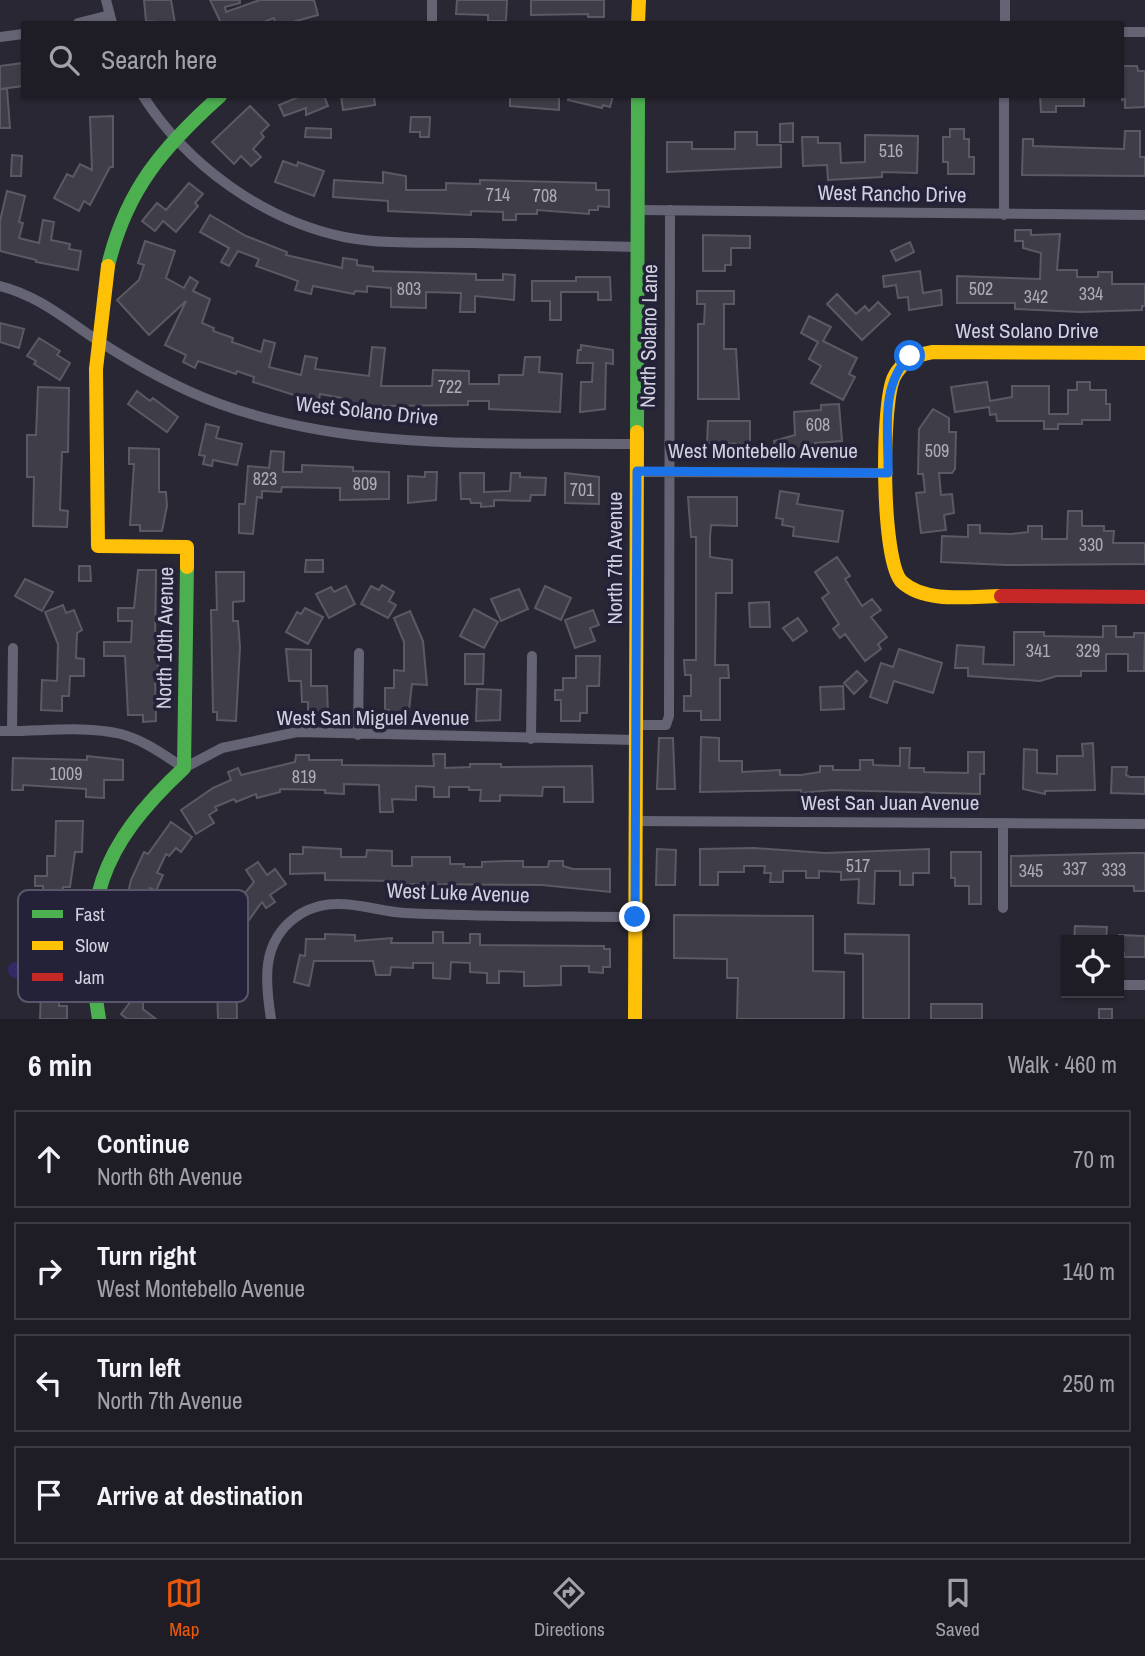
<!DOCTYPE html>
<html lang="en">
<head>
<meta charset="utf-8">
<style>
	:root { --surface:#1e1d26; --page:#2b2a32; --text:#f1f3f6; --muted:#a1a2a7; --line:#3c3b43; --accent:#ea580c }
	body { margin:0; font-family:"Archivo Narrow",sans-serif; background:var(--page); color:var(--text) }
	.controls { position:absolute; right:21px; bottom:21px; display:grid; overflow:hidden; border-radius:0px; box-shadow:0 2px 5px #0004 }
	.controls button { width:63px; height:63px; display:grid; place-items:center; padding:0; border:0; border-bottom:2px solid var(--line); background:var(--surface); color:var(--text); font:35px sans-serif }
	.stop { position:absolute; width:21px; height:21px; margin:-16px; border:5px solid #1a73e8; border-radius:50%; background:#fff }
	.stop.end { background:#1a73e8; border-color:#fff; box-shadow:0 2px 7px #0008 }
	.list { margin:0; padding:0; list-style:none }
	h2 { display:flex; justify-content:space-between; align-items:center; height:91px; margin:0; padding:0 28px; font-size:30px }
	h2 small { font-size:23px; font-weight:400; color:var(--muted) }
	.list li { display:grid; grid-template-columns:46px 1fr auto; gap:21px; align-items:center; box-sizing:border-box; height:98px; margin:0 14px 14px; padding:0 14px; border:2px solid var(--line); border-radius:0px }
	.list b { display:block; font-size:26px; white-space:nowrap }
	.list p { margin:0; font-size:23px; white-space:nowrap; color:var(--muted) }
	.list em { font-size:23px; font-style:normal; color:var(--muted) }
	.icon { flex:none; width:38px; height:38px; fill:none; stroke:currentColor; stroke-width:2; stroke-linecap:round; stroke-linejoin:round }
	.map { position:relative; flex:none; width:1145px; height:1019px; overflow:hidden }
	.search { position:absolute; background:var(--surface); box-shadow:0 2px 5px #0004; left:21px; right:21px; top:21px; height:77px; display:flex; align-items:center; gap:18px; box-sizing:border-box; padding:0 24px; border-radius:0px; color:var(--muted); font-size:26px }
	.sheet { height:539px; background:var(--surface) }
	nav { display:flex; justify-content:space-around; align-items:center; box-sizing:border-box; height:98px; border-top:2px solid var(--line); background:var(--surface); font-size:19px; color:var(--muted) }
	nav a { display:grid; justify-items:center; gap:4px }
	nav .on { color:var(--accent) }
	.map>svg:first-child { display:block }
	.green { fill:#352a67 }
	.building { fill:#3f3e48; stroke:#5b5a64; stroke-width:2 }
	.lines { fill:none; stroke-linecap:round; stroke-linejoin:round }
	.street { stroke:#656475; stroke-width:10 }
	.fast { stroke:#4caf50; stroke-width:14 }
	.slow { stroke:#ffc107; stroke-width:14 }
	.jam { stroke:#c62828; stroke-width:14 }
	.route { stroke:#1a73e8; stroke-width:9 }
	.labels { text-anchor:middle; stroke-width:7; stroke-linejoin:round; paint-order:stroke }
	.number-label { font-size:18px; fill:#acacb9 }
	.street-label { font-size:21px; fill:#d1d0df; stroke:#242238 }
	.key { fill:#242238; stroke:#58566a; stroke-width:2 }
	.key-label { font-size:19px; fill:#d1d0df }
</style>
</head>
<body>
<div class="map">
<svg width="1145" height="1019" viewBox="0 0 1145 1019">
	<rect width="100%" height="100%" fill="#282733"/>
	<!-- green -->
	<path class="green" d="M8 970a8 8 0 1 1 16 0a8 8 0 1 1-16 0Z"/>
	<!-- building -->
	<path class="building" d="M144,0H171L175,23L146,21Z
		M210,0H240V3L225,7L226,12L260,0H314L318,15L289,23H275L274,18L261,23H221Z
		M457,0H507L506,21H488V15L456,14Z
		M531,0H604V17H588V14L531,15Z
		M23,63V86L0,89V66Z
		M1122,66H1137L1138,71H1145V107L1125,108V99L1122,100Z
		M0,89H7L10,128H0Z
		M301,96H324L328,106L306,115V108L284,116L279,105Z
		M341,96H374L375,105L343,110Z
		M510,96H559V110L510,106Z
		M569,96H613L610,107L603,105L602,108L568,100Z
		M1040,96H1084V106H1056V112H1041Z
		M250,106L269,125L261,133L264,137L253,149L261,157L251,166L241,156L234,164L212,142Z
		M113,116V167H110L90,205L84,201L79,211L54,198L67,174L73,177L80,164L92,170L90,117Z
		M411,117H430L429,137H420V132H410Z
		M793,123V142H780V124Z
		M306,128L331,129V138L305,137Z
		M950,129H964V139H969V157H974V174H948V162H943V137H950Z
		M1125,131H1140V157H1145V176L1022,175L1023,139H1033V146L1124,149Z
		M735,132H757V145H781V167L667,172V142H692V149H735Z
		M865,135L918,136L917,173L882,172V177L828,180L827,165L803,166L802,137H818V143H840L841,163L865,162Z
		M12,155L22,156L21,176H11Z
		M283,161L297,166L298,162L324,171L314,196L275,182Z
		M383,172L406,176V190H446V183L480,184V180L596,183V190H609V207L598,206V210H589V214L537,210V214H516V220H503V212L471,211V215L388,211V201L333,197L334,180L383,183Z
		M189,183L203,194L195,203L198,206L176,232L163,221L155,231L142,221L157,203L166,210Z
		M7,191L25,196L19,222L23,223L19,238L39,243L43,220L54,222L51,240L70,244L69,249L81,251L78,270L36,262V260L0,251V221Z
		M210,215L246,236L287,252L286,255L342,268L343,258L357,260V265L373,267V271L476,274V280H503V274L515,275L514,300L475,296V312H460L461,293L426,292V308L391,307V288L367,286V292L355,291L354,294L313,286L311,294L295,290L298,281L256,266L259,259L238,251L229,266L221,262L229,248L200,232Z
		M1015,230H1031V235L1060,234L1057,270H1077V277H1098V272H1112V284H1145V306H1142V310L1080,312L1015,309V303H957V276L1040,279L1041,253L1023,248V241H1015Z
		M703,235L750,236V248H731V265H725V271H703Z
		M145,241L175,251L166,278L184,288L190,277L198,282L193,291L210,299L202,323L214,328L213,331L233,338L232,342L261,352L264,340L275,343L269,367L301,375L305,356L317,358L315,369L369,376L372,347L385,348L381,386H432L433,370L469,371V384H499V375H523L525,357H540L539,372L562,374L560,412L489,409V401H468V405L380,406V415L365,414L366,405L342,404V398L320,394L319,400L297,396L253,382L254,377L237,371L236,374L198,361L195,368L183,362L186,355L165,345L186,301L149,335L117,300L139,280L144,265L138,263Z
		M910,242L914,252L896,261L891,251Z
		M920,271L923,293L941,290L942,305L909,310L908,297L898,298L896,285L884,287L883,276Z
		M576,277H610L611,300H598V292H561V320H550V301H532V281H576Z
		M697,291H734V304H724V349H736L739,399H698V324H704L705,304H697Z
		M837,294L856,314L865,306L869,311L878,302L890,314L862,340L827,304Z
		M809,316L831,327L823,341L857,358L849,374L855,377L843,400L811,383L821,366L809,359L818,342L801,333Z
		M0,323L24,329L19,348L0,342Z
		M39,338L60,351L57,355L70,363L60,380L34,364L36,361L27,356Z
		M581,345L613,350V364L606,363L605,409L580,412L581,382H592L593,363H577L578,350H581Z
		M987,382L990,401L1012,397V386H1049V414H1068V390H1077V382H1090V390H1106V404H1110V420H1082V424H1058V429H1044V421H997L996,414L990,415L989,407L955,412L951,387Z
		M38,387L69,388L68,452H62L60,510L68,511L67,527L33,526L34,477H27V435H36Z
		M137,391L150,401L153,398L178,417L167,432L128,404Z
		M839,404L842,441L815,443V453L775,455L774,441L795,435L794,412L821,410V405Z
		M933,409L949,418V432H956L955,469L952,473H939L941,495L952,494L954,513L944,515L946,530L921,533L916,493L925,492L923,474H918L919,429Z
		M708,421H750V444L707,443Z
		M206,424L219,427L216,438L242,444L237,465L213,460L212,466L203,464L205,456L199,455Z
		M129,448L159,449V492H166L167,506L162,531H140V525H130L134,464H129Z
		M271,451L284,452L283,472H302V465L353,467V471L389,472V499L340,500V488L282,487L281,492L262,491V498L257,497L253,534L239,533V504H245L248,466L269,468Z
		M425,472H437L436,500L408,503V476L425,477Z
		M460,473H484V492L510,491L511,473H520V477L546,478L545,495H531L530,501L494,500V506L481,507V503H471L470,499H461Z
		M565,473L599,477V504L565,503Z
		M780,491L799,494L797,504L843,511L838,542L793,536L794,527L782,525L783,519L776,518Z
		M688,497H737V526L711,525L710,537V557L732,560V593H716L715,665H728L729,678H720V720H701V711H684V696H691V675H685L684,660H696V537H691Z
		M1068,511H1082V526H1104V531H1114L1113,543H1145V564L1006,565L941,562L942,536L968,537V525H980V533L1011,534L1028,532V526H1042V539H1067Z
		M837,557L850,576L845,579L862,606L872,599L881,610L871,617L887,637L878,644L881,649L865,661L845,634L840,638L833,629L839,624L822,598L829,593L815,572Z
		M306,560H323V572H305Z
		M79,566H90L91,581H79Z
		M138,570H156L155,647H159L158,671H155L156,721L143,722V715H128L125,656H104V642H131L132,621H118V608H134Z
		M216,572H244V601L233,602V621H238L240,647L236,721L217,720V712H213L211,610H217Z
		M25,579L53,592L42,611L15,596Z
		M382,585L394,592L389,601L396,605L388,618L361,604L371,586L379,590Z
		M346,586L355,604L329,618L316,594L331,587L334,592Z
		M545,586L571,598L561,620L535,608Z
		M519,589L528,609L501,621L491,599Z
		M769,602L770,627H750L749,603Z
		M63,605L66,613L74,610L82,630L77,633L76,658L84,659V676H70L69,696H62V711L41,710L42,680L57,681L58,644L45,612Z
		M305,608L323,617L308,644L286,632L297,612L301,614Z
		M474,609L498,622L484,648L460,636Z
		M593,610L599,625L590,628L595,641L575,648L565,620Z
		M410,611L423,641L427,685L412,684L408,718H389V710H385V688H394V670L404,671V642L394,618Z
		M798,618L807,631L793,641L783,628Z
		M1103,626H1116V637H1134V633H1145L1144,671H1128V654H1106V671H1081V676H1057L1040,681L968,676V668H955L957,645L984,647L983,664L1014,665V632H1044V636L1103,637Z
		M286,649L311,650V686H327L328,716L308,717V702H302L301,681H289Z
		M899,649L942,663L933,693L894,681L887,703L870,697L881,663L893,667Z
		M465,654H484L483,684H465Z
		M576,656H600L599,686H587V713H580V721H561V700H555V690H563V678H576Z
		M857,671L867,681L854,694L844,683Z
		M843,686L844,709L821,710L820,687Z
		M477,689L501,690L500,720L476,721Z
		M701,737L719,738V761H742V772L780,770V775H801L820,772V766H833V770H860V760H873V765L900,766V748H910L909,768H924V772L968,773V752H984V774H980V794L833,790L801,793V790L700,792Z
		M659,738H673L675,789H657Z
		M1093,743L1095,790L1045,791V794L1023,789L1024,749L1037,750V773L1057,774V756H1083L1082,744Z
		M433,754H445V768L470,767V764H501V767L592,766L593,802H564V787H543L542,796L500,795V801H480L481,790H469V787H449V797H434V787L416,786V800L392,799L393,812H380L379,785L344,784V794L325,793V790L280,789V792L257,798L256,794L236,802L234,799L215,807L217,810L209,815L214,823L196,834L181,810L213,788L231,780L228,772L238,768L241,775L295,762L296,755H309V760H342V765L434,766Z
		M87,756L123,760V780H104V798L86,797V789L23,785V790H12L13,758L87,760Z
		M1112,767H1127L1126,775L1130,777H1145V794L1111,793Z
		M56,821H83L82,852H75L70,887H63L64,955H61L59,1006H67V1019H40L41,990H36L37,974H41L40,953H33V944H41L40,924L27,923V906H43V886H35V876H47V856H55Z
		M171,822L192,837L181,852L176,848L169,856L166,854L157,873L163,875L156,891L150,888L139,928H142V943H153V960H148V990H143V1009L156,1019H127L121,1014L135,996L120,997V960H111V950H122V920L131,880L144,852L148,854Z
		M303,847L341,849V857H366L367,850L392,851V866H412V857H450V864H464V867H482V862L507,861H523V867H548L549,861H563V866L573,869H610V892L542,885L398,884V881L325,880V873L290,874V854H303Z
		M754,848L825,853L929,849V873H913V885H900V871H875L874,904L858,903L859,879L841,880V872L819,871V878H806V871H783V882H770L771,873H764L765,866H744V872H718V885H700V849Z
		M657,849L676,850L675,885H656Z
		M951,852H981V904H969V886H955V878H951Z
		M1134,853H1145V891H1134V886H1011V856Z
		M258,862L267,875L275,869L286,884L270,895L275,902L266,908L262,902L241,931L219,915L231,899L237,903L254,882L246,870Z
		M674,915L813,916V971L844,972V1019H737L738,978H727V959L674,958Z
		M1075,926L1107,927L1106,940H1074Z
		M208,931H241L228,949H241V962L236,961L237,1019H218L217,986H211V961H207Z
		M433,932H443V943H470V934H480V945L604,946V949H610V967H603V973L589,972V966H561V985L536,986H524V972L499,971V983H487V973L470,972V963L451,962L450,979L433,978V963H413V968L391,967L390,975H376L373,961H314L309,986L294,982L300,955L305,956L306,939H325V934L355,935V941L392,938L391,943H433Z
		M845,934L909,935V1019H863V954L845,953Z
		M1119,935L1145,936V957H1124V953H1119Z
		M931,1004H982V1019H931Z
		M1099,1009H1112V1019H1099Z"/>
	<g class="lines">
		<!-- street -->
		<path class="street" d="M106,0L112,23
			M78,23L110,15
			M432,23V0
			M1005,23V0
			M1122,32H1145
			M0,37L23,34
			M143,96C187,165 263,220 344,237C385,245 430,242 472,243C527,244 583,246 638,247
			M638,210L1145,215
			M1004,215V96
			M0,286C37,295 65,319 97,340C134,364 179,389 220,404C352,452 498,442 637,444
			M637,472L888,473
			M635,725H666L669,716L670,210
			M0,731C39,732 83,725 121,734C144,740 164,755 184,768L222,748L297,732L636,740
			M12,731L13,648
			M358,735L359,653
			M531,739L532,656
			M635,821L1145,824
			M1003,823V908
			M1119,985H1145
			M271,1019C265,981 261,942 296,917C306,909 323,904 336,904C359,903 382,912 405,913C481,917 559,916 635,917"/>
		<!-- fast -->
		<path class="fast" d="M108,266C126,190 163,147 220,96
			M637,432L638,96
			M99,1019C80,904 99,847 184,768L187,567"/>
		<!-- slow -->
		<path class="slow" d="M638,23L639,0
			M108,266L96,369L98,546L187,547V567
			M1001,596C972,596 926,604 902,582C881,562 881,404 894,377C902,361 916,355 933,352L1145,353
			M635,1019L637,432"/>
		<!-- jam -->
		<path class="jam" d="M1001,596L1145,597"/>
	</g>
	<g class="lines">
		<!-- route -->
		<path class="route" d="M635,917L637,471L888,473C889,434 879,385 910,356"/>
	</g>
	<g class="labels">
		<!-- number labels -->
		<g class="number-label">
			<text x="891" y="157">516</text>
			<text x="498" y="201">714</text>
			<text x="545" y="202">708</text>
			<text x="409" y="295">803</text>
			<text x="981" y="295">502</text>
			<text x="1091" y="300">334</text>
			<text x="1036" y="303">342</text>
			<text x="450" y="393">722</text>
			<text x="818" y="431">608</text>
			<text x="937" y="457">509</text>
			<text x="265" y="485">823</text>
			<text x="365" y="490">809</text>
			<text x="582" y="496">701</text>
			<text x="1091" y="551">330</text>
			<text x="1038" y="657">341</text>
			<text x="1088" y="657">329</text>
			<text x="66" y="780">1009</text>
			<text x="304" y="783">819</text>
			<text x="858" y="872">517</text>
			<text x="1075" y="875">337</text>
			<text x="1114" y="876">333</text>
			<text x="1031" y="877">345</text>
		</g>
		<!-- street labels -->
		<g class="street-label">
			<text transform="translate(892 194) rotate(1)" y="7">West Rancho Drive</text>
			<text x="1027" y="338">West Solano Drive</text>
			<text transform="translate(649 336) rotate(-89)" y="7">North Solano Lane</text>
			<text transform="translate(367 411) rotate(6)" y="7">West Solano Drive</text>
			<text x="763" y="458">West Montebello Avenue</text>
			<text transform="translate(615 558) rotate(-90)" y="7">North 7th Avenue</text>
			<text transform="translate(165 638) rotate(-89)" y="7">North 10th Avenue</text>
			<text x="373" y="725">West San Miguel Avenue</text>
			<text x="890" y="810">West San Juan Avenue</text>
			<text transform="translate(458 893) rotate(2)" y="7">West Luke Avenue</text>
		</g>
	</g>
	<!-- legend -->
	<rect x="18" y="890" width="230" height="112" rx="10" class="key"/>
	<rect x="32" y="910" width="31" height="8" fill="#4caf50"/>
	<rect x="32" y="941" width="31" height="9" fill="#ffc107"/>
	<rect x="32" y="973" width="31" height="8" fill="#c62828"/>
	<g class="key-label">
		<text x="75" y="921">Fast</text>
		<text x="75" y="952">Slow</text>
		<text x="75" y="984">Jam</text>
	</g>
</svg>
<div class="controls">
<button><svg class="icon" aria-label="locate" viewBox="0 0 24 24"><circle cx="12" cy="12" r="6"/><path d="M12 2v4M12 18v4M2 12h4M18 12h4"/></svg></button>
</div>
<div class="stop" style="left:910px;top:356px"></div>
<div class="stop end" style="left:635px;top:917px"></div>
<div class="search"><svg class="icon" aria-label="search" viewBox="0 0 24 24"><circle cx="10" cy="10" r="6"/><path d="M15 15l6 6"/></svg>Search here</div>
</div>
<section class="sheet">
<h2>6 min<small>Walk · 460 m</small></h2>
<ul class="list">
<li><svg class="icon" aria-label="ahead" viewBox="0 0 24 24"><path d="M12 20V5M6 11l6-6 6 6"/></svg><div><b>Continue</b><p>North 6th Avenue</p></div><em>70 m</em></li>
<li><svg class="icon" aria-label="right" viewBox="0 0 24 24"><path d="M7 20v-9h11M14 6l5 5-5 5"/></svg><div><b>Turn right</b><p>West Montebello Avenue</p></div><em>140 m</em></li>
<li><svg class="icon" aria-label="left" viewBox="0 0 24 24"><path d="M17 20v-9H6M10 6l-5 5 5 5"/></svg><div><b>Turn left</b><p>North 7th Avenue</p></div><em>250 m</em></li>
<li><svg class="icon" aria-label="arrive" viewBox="0 0 24 24"><path d="M6 21V4h12l-3 4 3 4H6"/></svg><div><b>Arrive at destination</b></div></li>
</ul>
</section>
<nav>
<a class="on"><svg class="icon" aria-label="map" viewBox="0 0 24 24"><path d="M3 6l6-2 6 2 6-2v14l-6 2-6-2-6 2zM9 4v14M15 6v14"/></svg>Map</a>
<a><svg class="icon" aria-label="directions" viewBox="0 0 24 24"><path d="M12 3l9 9-9 9-9-9zM9 14v-3h6M13 9l2 2-2 2"/></svg>Directions</a>
<a><svg class="icon" aria-label="saved" viewBox="0 0 24 24"><path d="M7 4h10v16l-5-4-5 4z"/></svg>Saved</a>
</nav>
</body>
</html>
